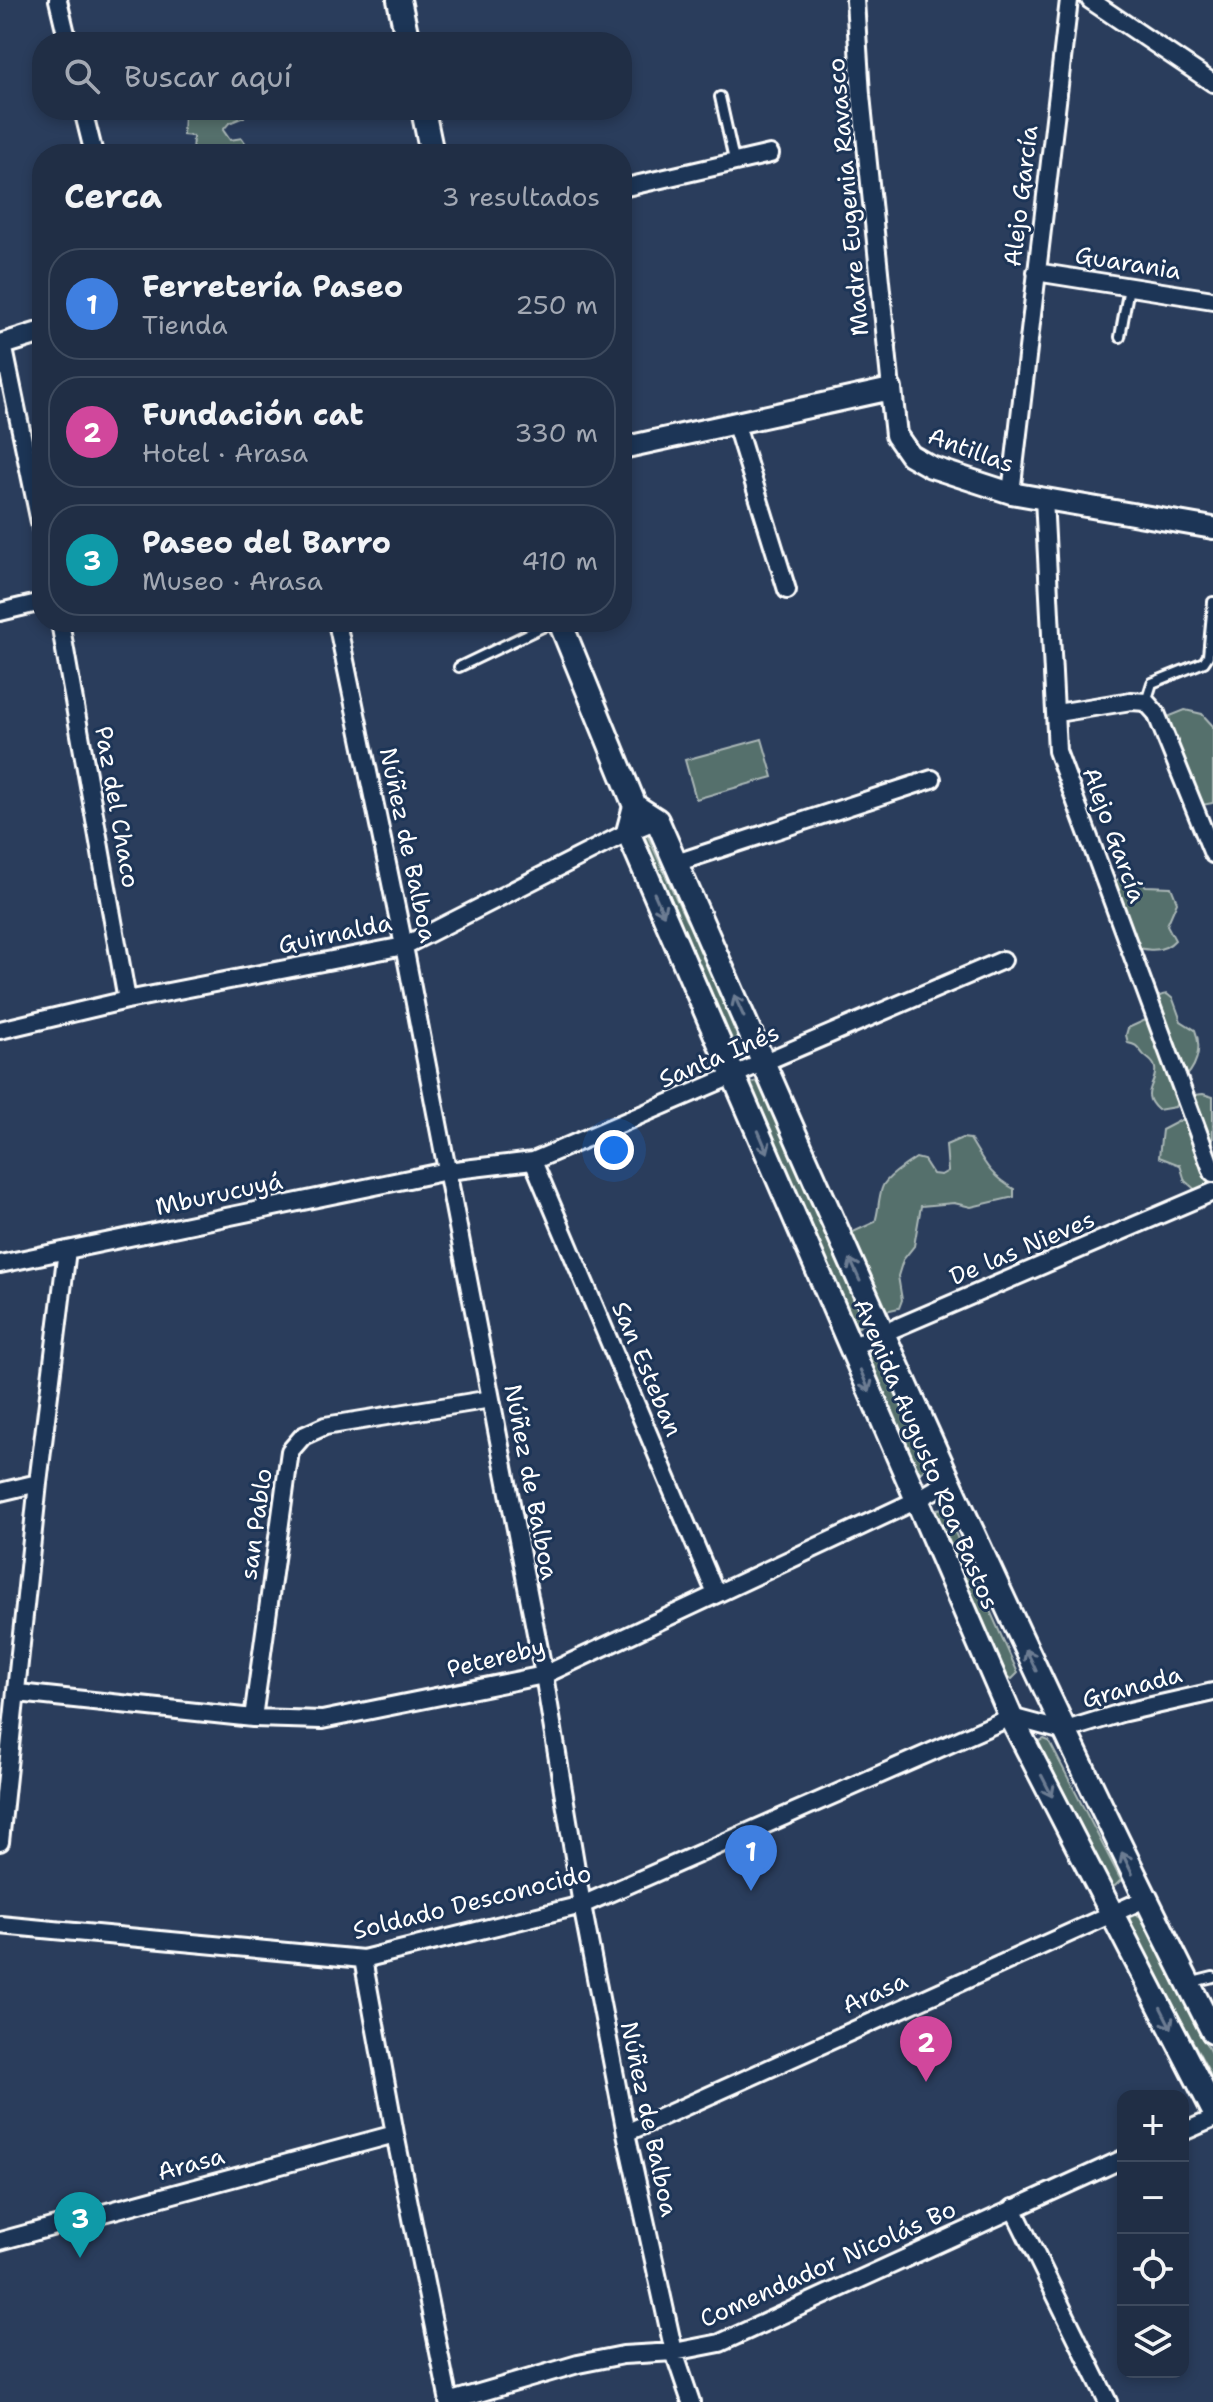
<!DOCTYPE html>
<html lang="es">
<head>
<meta charset="utf-8">
<style>
	:root { --surface:#202e45; --page:#2d3a50; --text:#f1f3f6; --muted:#a2a8b3; --line:#3d4a5e; --accent:#8c9099 }
	body { margin:0; font-family:"Shantell Sans",sans-serif; background:var(--page); color:var(--text) }
	.controls { position:absolute; right:24px; bottom:24px; display:grid; overflow:hidden; border-radius:16px; box-shadow:0 4px 12px #0003 }
	.controls button { width:72px; height:72px; display:grid; place-items:center; padding:0; border:0; border-bottom:2px solid var(--line); background:var(--surface); color:var(--text); font:40px sans-serif }
	.you { position:absolute; left:614px; top:1150px; width:28px; height:28px; margin:-20px; border:6px solid #fff; border-radius:50%; background:#1a73e8; box-shadow:0 0 0 12px #1a73e833 }
	.badge { display:grid; place-items:center; width:52px; height:52px; border-radius:50%; background:var(--accent); color:#fff; font-size:26px; font-weight:700 }
	.pin { position:absolute; translate:-50% -66px; filter:drop-shadow(0 2px 4px #0008) }
	.pin::after { content:''; position:absolute; top:42px; width:28px; height:24px; background:inherit; clip-path:polygon(0 0,100% 0,50% 100%) }
	.list { margin:0; padding:0; list-style:none }
	h2 { display:flex; justify-content:space-between; align-items:center; height:104px; margin:0; padding:0 32px; font-size:34px }
	h2 small { font-size:26px; font-weight:400; color:var(--muted) }
	.list li { display:grid; grid-template-columns:52px 1fr auto; gap:24px; align-items:center; box-sizing:border-box; height:112px; margin:0 16px 16px; padding:0 16px; border:2px solid var(--line); border-radius:32px }
	.list b { display:block; font-size:30px; white-space:nowrap }
	.list p { margin:0; font-size:26px; white-space:nowrap; color:var(--muted) }
	.list em { font-size:26px; font-style:normal; color:var(--muted) }
	.icon { flex:none; width:44px; height:44px; fill:none; stroke:currentColor; stroke-width:2; stroke-linecap:round; stroke-linejoin:round }
	.map { position:relative; flex:none; width:1213px; height:2402px; overflow:hidden }
	.search { position:absolute; background:var(--surface); box-shadow:0 4px 12px #0003; left:32px; top:32px; width:600px; height:88px; display:flex; align-items:center; gap:20px; box-sizing:border-box; padding:0 28px; border-radius:32px; color:var(--muted); font-size:30px }
	.panel { position:absolute; background:var(--surface); box-shadow:0 4px 12px #0003; left:32px; top:144px; width:600px; height:488px; border-radius:32px }
	.map>svg:first-child { display:block }
	.green { fill:#556f6c; stroke:#aab7b6; stroke-width:2 }
	.lines { fill:none; stroke-linecap:round; stroke-linejoin:round }
	.service-casing { stroke:#fff; stroke-width:14 }
	.minor-casing { stroke:#fff; stroke-width:22 }
	.tertiary-casing { stroke:#fff; stroke-width:26 }
	.secondary-casing { stroke:#fff; stroke-width:28 }
	.service { stroke:#1d3557; stroke-width:8 }
	.minor { stroke:#1d3557; stroke-width:16 }
	.tertiary { stroke:#1d3557; stroke-width:20 }
	.secondary { stroke:#1d3557; stroke-width:22 }
	.oneway { stroke:#6c7c92 }
	.labels { text-anchor:middle; stroke-width:6; stroke-linejoin:round; paint-order:stroke }
	.street-label { font-size:24px; fill:#fff; stroke:#1d3557 }
</style>
</head>
<body>
<div class="map">
<svg width="1213" height="2402" viewBox="0 0 1213 2402">
	<rect width="100%" height="100%" fill="#2a3d5c"/>
	<filter id="ink" filterUnits="userSpaceOnUse"><feTurbulence type="fractalNoise" baseFrequency=".0125" numOctaves="2"/><feDisplacementMap in="SourceGraphic" scale="16" xChannelSelector="R" yChannelSelector="G"/><feConvolveMatrix kernelMatrix="1 2 1 2 8 2 1 2 1" color-interpolation-filters="sRGB"/></filter>
	<g filter="url(#ink)">
		<!-- green -->
		<path class="green" d="M187,110H247L244,117L229,123L223,130L230,140L242,138L250,150L246,154H192L193,136L183,135L184,113Z
			M1185,710L1202,714L1213,726V803L1202,805L1190,791L1185,759L1179,753L1167,724L1170,716Z
			M762,739L773,777L696,799L685,760Z
			M646,832L686,920L698,938L742,1039L740,1043L735,1046L731,1044C701,974 674,904 644,835Z
			M1126,875L1134,877L1146,886L1171,887L1177,902L1167,925L1175,940C1161,956 1140,949 1123,943L1111,883Z
			M1167,994L1173,999L1181,1021L1195,1030C1203,1049 1196,1070 1180,1082L1179,1099L1175,1107L1158,1110C1138,1093 1158,1084 1155,1068C1154,1061 1147,1059 1143,1054C1137,1047 1138,1045 1128,1043L1126,1035L1128,1028L1150,1018C1152,1005 1152,996 1167,994Z
			M756,1081L761,1083L864,1321L859,1327L853,1325L750,1088L752,1083Z
			M1203,1094L1213,1097V1193L1198,1192L1185,1181L1180,1165L1159,1157L1162,1130L1185,1118L1194,1095Z
			M962,1138L970,1139C985,1163 989,1175 1014,1189V1197L971,1207L954,1203L921,1206L914,1246L903,1260L898,1276L902,1300L899,1308L881,1312L847,1239L853,1232L875,1222C879,1210 878,1200 882,1188C884,1179 908,1163 916,1158L924,1160L933,1174L941,1175L948,1171L946,1145Z
			M873,1350L878,1352L927,1465L922,1472L917,1471L867,1357L869,1352Z
			M944,1508L1018,1673L1012,1679L1007,1677L935,1514L937,1509Z
			M1044,1739L1049,1741L1121,1880L1115,1886L1110,1885L1038,1746L1039,1741Z
			M1135,1915L1140,1916L1213,2057V2079L1129,1922L1130,1917Z"/>
		<g class="lines">
			<defs>
				<path id="service" d="M720,97L734,160
					M1120,337L1129,287
					M459,667L553,622
					M1146,702L1152,683L1204,662L1208,656L1213,602
					M1189,1983L1213,1977"/>
				<path id="minor" d="M58,0L68,42
					M855,0L861,95L891,389
					M1090,0L1213,83
					M83,110L94,154
					M622,188L770,154
					M1036,272L1213,300
					M3,344L42,532
					M735,422L787,590
					M1011,493L1069,0
					M1044,498L1057,751L1213,1173
					M0,612L42,602
					M60,622L127,1000
					M337,622L404,946L544,1675L582,1905L626,2133L674,2352L691,2402
					M1057,713L1131,701L1146,702L1156,713L1213,854
					M676,863L932,779
					M0,1030L127,1000L404,946L628,832L657,820
					M533,1161L716,1594
					M0,1264L447,1171L533,1161L1003,960
					M851,1347L1213,1192
					M0,1492L38,1483
					M18,1693L253,1718L322,1720L544,1675L917,1500L948,1482
					M253,1718L290,1451L303,1436L325,1426L491,1399
					M0,1842L38,1483L67,1250
					M0,1925L363,1959L582,1905L1011,1717L1063,1731L1121,1713L1213,1692
					M363,1959L395,2134L449,2402
					M1183,2132L1213,2119
					M626,2133L1145,1899
					M1013,2208L1108,2402
					M0,2241L395,2134
					M448,2402L578,2364L623,2355L674,2352L720,2343L1123,2159"/>
				<path id="tertiary" d="M0,345L42,332
					M622,448L891,389L896,435L910,455L931,467L1011,493L1213,528"/>
				<path id="secondary" d="M399,0L408,42
					M423,110L432,154
					M560,622L635,806L657,820C836,1228 1011,1636 1213,2032
					M635,806L628,832L1011,1717L1213,2110"/>
			</defs>
			<!-- service casing -->
			<use href="#service" class="service-casing"/>
			<!-- minor casing -->
			<use href="#minor" class="minor-casing"/>
			<!-- tertiary casing -->
			<use href="#tertiary" class="tertiary-casing"/>
			<!-- secondary casing -->
			<use href="#secondary" class="secondary-casing"/>
			<!-- service -->
			<use href="#service" class="service"/>
			<!-- minor -->
			<use href="#minor" class="minor"/>
			<!-- tertiary -->
			<use href="#tertiary" class="tertiary"/>
			<!-- secondary -->
			<use href="#secondary" class="secondary"/>
		</g>
		<!-- one-way arrows -->
		<defs><path id="oneway-shaft" d="M-6 0H5M1.5-3L5.5 0L1.5 3" fill="none" stroke-width="1.6" stroke-linecap="round" stroke-linejoin="round" transform="scale(2)"/></defs>
		<g class="oneway">
			<use href="#oneway-shaft" transform="translate(659 904) rotate(66)"/>
			<use href="#oneway-shaft" transform="translate(739 1006) rotate(-114)"/>
			<use href="#oneway-shaft" transform="translate(763 1142) rotate(67)"/>
			<use href="#oneway-shaft" transform="translate(855 1270) rotate(-114)"/>
			<use href="#oneway-shaft" transform="translate(865 1381) rotate(67)"/>
			<use href="#oneway-shaft" transform="translate(1031 1660) rotate(-115)"/>
			<use href="#oneway-shaft" transform="translate(1047 1786) rotate(63)"/>
			<use href="#oneway-shaft" transform="translate(1127 1863) rotate(-116)"/>
			<use href="#oneway-shaft" transform="translate(1166 2018) rotate(63)"/>
		</g>
	</g>
	<g class="labels">
		<!-- street labels -->
		<g class="street-label">
			<text transform="translate(1021 196) rotate(-83)" y="8">Alejo García</text>
			<text transform="translate(848 197) rotate(-95)" y="8">Madre Eugenia Ravasco</text>
			<text transform="translate(1128 263) rotate(9)" y="8">Guarania</text>
			<text transform="translate(971 450) rotate(20)" y="8">Antillas</text>
			<text transform="translate(117 807) rotate(80)" y="8">Paz del Chaco</text>
			<text transform="translate(1114 835) rotate(70)" y="8">Alejo García</text>
			<text transform="translate(408 845) rotate(78)" y="8">Núñez de Balboa</text>
			<text transform="translate(335 934) rotate(-12)" y="8">Guirnalda</text>
			<text transform="translate(719 1056) rotate(-23)" y="8">Santa Inés</text>
			<text transform="translate(219 1194) rotate(-12)" y="8">Mburucuyá</text>
			<text transform="translate(1022 1248) rotate(-23)" y="8">De las Nieves</text>
			<text transform="translate(647 1369) rotate(67)" y="8">San Esteban</text>
			<text transform="translate(926 1454) rotate(67)" y="8">Avenida Augusto Roa Bastos</text>
			<text transform="translate(531 1482) rotate(79)" y="8">Núñez de Balboa</text>
			<text transform="translate(256 1524) rotate(-82)" y="8">san Pablo</text>
			<text transform="translate(496 1658) rotate(-14)" y="8">Petereby</text>
			<text transform="translate(1132 1687) rotate(-15)" y="8">Granada</text>
			<text transform="translate(472 1902) rotate(-14)" y="8">Soldado Desconocido</text>
			<text transform="translate(875 1993) rotate(-24)" y="8">Arasa</text>
			<text transform="translate(649 2119) rotate(78)" y="8">Núñez de Balboa</text>
			<text transform="translate(191 2164) rotate(-15)" y="8">Arasa</text>
			<text transform="translate(828 2264) rotate(-24)" y="8">Comendador Nicolás Bo</text>
		</g>
	</g>
</svg>
<div class="controls">
<button>+</button>
<button>−</button>
<button><svg class="icon" aria-label="locate" viewBox="0 0 24 24"><circle cx="12" cy="12" r="6"/><path d="M12 2v4M12 18v4M2 12h4M18 12h4"/></svg></button>
<button><svg class="icon" aria-label="layers" viewBox="0 0 24 24"><path d="M12 4l9 5-9 5-9-5zM3 14l9 5 9-5"/></svg></button>
</div>
<div class="you"></div>
<div class="pin badge" style="left:751px;top:1891px;background:#3f7fe0">1</div>
<div class="pin badge" style="left:926px;top:2082px;background:#d1479c">2</div>
<div class="pin badge" style="left:80px;top:2258px;background:#0f9aa8">3</div>
<div class="search"><svg class="icon" aria-label="search" viewBox="0 0 24 24"><circle cx="10" cy="10" r="6"/><path d="M15 15l6 6"/></svg>Buscar aquí</div>
<section class="panel">
<h2>Cerca<small>3 resultados</small></h2>
<ul class="list">
<li><span class="badge" style="background:#3f7fe0">1</span><div><b>Ferretería Paseo</b><p>Tienda</p></div><em>250 m</em></li>
<li><span class="badge" style="background:#d1479c">2</span><div><b>Fundación cat</b><p>Hotel · Arasa</p></div><em>330 m</em></li>
<li><span class="badge" style="background:#0f9aa8">3</span><div><b>Paseo del Barro</b><p>Museo · Arasa</p></div><em>410 m</em></li>
</ul>
</section>
</div>
</body>
</html>
